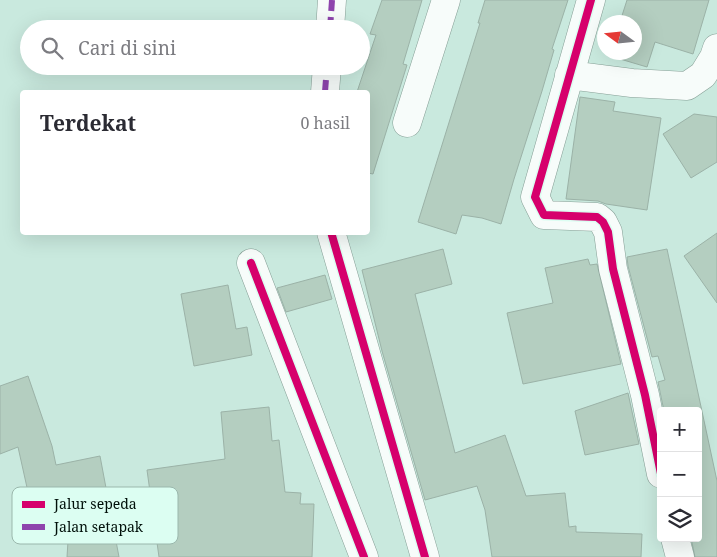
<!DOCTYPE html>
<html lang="id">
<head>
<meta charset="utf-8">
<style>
	:root { --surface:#fff; --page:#f2f2f3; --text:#2b2b33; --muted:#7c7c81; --line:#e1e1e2 }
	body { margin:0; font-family:"Noto Serif",serif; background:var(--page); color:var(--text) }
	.controls { position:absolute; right:15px; bottom:15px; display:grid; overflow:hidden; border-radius:5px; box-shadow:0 5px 20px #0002 }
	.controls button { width:45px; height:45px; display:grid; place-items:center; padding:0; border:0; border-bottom:1px solid var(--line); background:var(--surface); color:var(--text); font:25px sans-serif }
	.compass { position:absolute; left:597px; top:15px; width:45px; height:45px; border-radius:50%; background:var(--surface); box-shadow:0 5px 20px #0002; rotate:285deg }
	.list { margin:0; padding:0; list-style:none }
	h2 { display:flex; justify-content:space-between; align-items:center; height:65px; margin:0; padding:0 20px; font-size:21px }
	h2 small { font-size:16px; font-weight:400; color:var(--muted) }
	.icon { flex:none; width:28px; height:28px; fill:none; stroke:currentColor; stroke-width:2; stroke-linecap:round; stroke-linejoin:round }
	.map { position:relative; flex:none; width:717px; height:557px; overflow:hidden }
	.search { position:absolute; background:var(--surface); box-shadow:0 5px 20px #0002; left:20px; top:20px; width:350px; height:55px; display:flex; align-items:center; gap:12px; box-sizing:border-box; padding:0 18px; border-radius:28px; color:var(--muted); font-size:19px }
	.panel { position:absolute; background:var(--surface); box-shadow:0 5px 20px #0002; left:20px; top:90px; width:350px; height:145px; border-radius:5px }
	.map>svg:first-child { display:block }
	.building { fill:#b4cec0; stroke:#9bb2a7 }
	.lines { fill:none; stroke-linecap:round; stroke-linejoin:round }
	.minor-casing { stroke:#869f96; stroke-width:29 }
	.minor { stroke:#f7fcfa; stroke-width:28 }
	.quiet { stroke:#8e44ad; stroke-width:6; stroke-dasharray:12 6; stroke-linecap:butt }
	.cycleway-casing { stroke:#dcfef2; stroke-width:11 }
	.cycleway { stroke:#d6006c; stroke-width:8 }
	.key { fill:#dcfef2; stroke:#9ab7ac; stroke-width:1 }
	.key-label { font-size:14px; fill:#00100a }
</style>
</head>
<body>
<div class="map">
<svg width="717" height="557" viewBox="0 0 717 557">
	<rect width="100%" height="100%" fill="#c9e9de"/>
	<!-- building -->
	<path class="building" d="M382,0H422L403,64L407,65L373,174L368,173V92H357L376,35L370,34Z
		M485,0H568L552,49L554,50L542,91L514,179L501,224L482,218L462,215L456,234L418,222L480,23H478Z
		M627,0H709L693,54L655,42L647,67L610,56L611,52H634V22H620Z
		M580,97L615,102L613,111L661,118L647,210L606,204L598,201L566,199Z
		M694,114L717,117V162L691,178L663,134Z
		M717,233V303L684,256Z
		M443,249L452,284L415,294L455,453L505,435L526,496L565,493L569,527L576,526V532L642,534L641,557H492L485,510L477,486L425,500L382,351L362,270Z
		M667,249L717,481V557H695L691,538H698V411H664L658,382L665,380L658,356L652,357L628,266L627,257Z
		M588,259L590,265L597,264L621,364L523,384L507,313L553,303L545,268Z
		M325,275L332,299L286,312L277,288Z
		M228,285L236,329L247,327L252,355L194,366L181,294Z
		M28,376L52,446L56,465L100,456L119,557H67L68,541L31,539L32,510L18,447L0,454V386Z
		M628,393L639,444L585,455L575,411Z
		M269,407L272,441L279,440L285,492L301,493L300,504H314L312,557H159L147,470L225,459L221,412Z"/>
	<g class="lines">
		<defs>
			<path id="minor" d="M591,0L535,197L544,215L597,217L603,222L608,232L613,269L645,395L661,474
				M330,29L332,0
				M569,75L632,83L687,86L703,75L714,57L717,48
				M325,92L327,66
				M407,123L446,0
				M331,232L425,557
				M251,263L364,557
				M675,538L680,557"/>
		</defs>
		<!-- minor casing -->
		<use href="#minor" class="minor-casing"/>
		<!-- minor -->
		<use href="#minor" class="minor"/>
		<!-- quiet -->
		<path class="quiet" d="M330,29L332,0
			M325,92L327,66"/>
		<defs>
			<path id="cycleway" d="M591,0L535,197L544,215L597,217L603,222L608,232L613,269L645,395L661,474
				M331,232L425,557
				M251,263L364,557"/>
		</defs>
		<!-- cycleway casing -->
		<use href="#cycleway" class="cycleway-casing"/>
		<!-- cycleway -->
		<use href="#cycleway" class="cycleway"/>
	</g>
	<!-- legend -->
	<rect x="12" y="487" width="166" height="57" rx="8" class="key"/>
	<rect x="22" y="501" width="23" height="7" fill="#d6006c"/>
	<rect x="22" y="524" width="23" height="6" fill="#8e44ad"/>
	<g class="key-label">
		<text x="54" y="509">Jalur sepeda</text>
		<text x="54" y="532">Jalan setapak</text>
	</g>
</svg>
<div class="controls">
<button>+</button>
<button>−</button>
<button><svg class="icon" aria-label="layers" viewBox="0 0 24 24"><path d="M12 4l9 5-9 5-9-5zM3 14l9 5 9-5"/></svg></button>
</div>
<svg class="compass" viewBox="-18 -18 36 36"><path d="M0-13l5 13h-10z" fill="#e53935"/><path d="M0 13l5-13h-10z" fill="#7c7c81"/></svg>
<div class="search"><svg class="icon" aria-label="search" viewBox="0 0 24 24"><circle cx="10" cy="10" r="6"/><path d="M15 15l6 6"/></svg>Cari di sini</div>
<section class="panel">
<h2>Terdekat<small>0 hasil</small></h2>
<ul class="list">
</ul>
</section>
</div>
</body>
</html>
